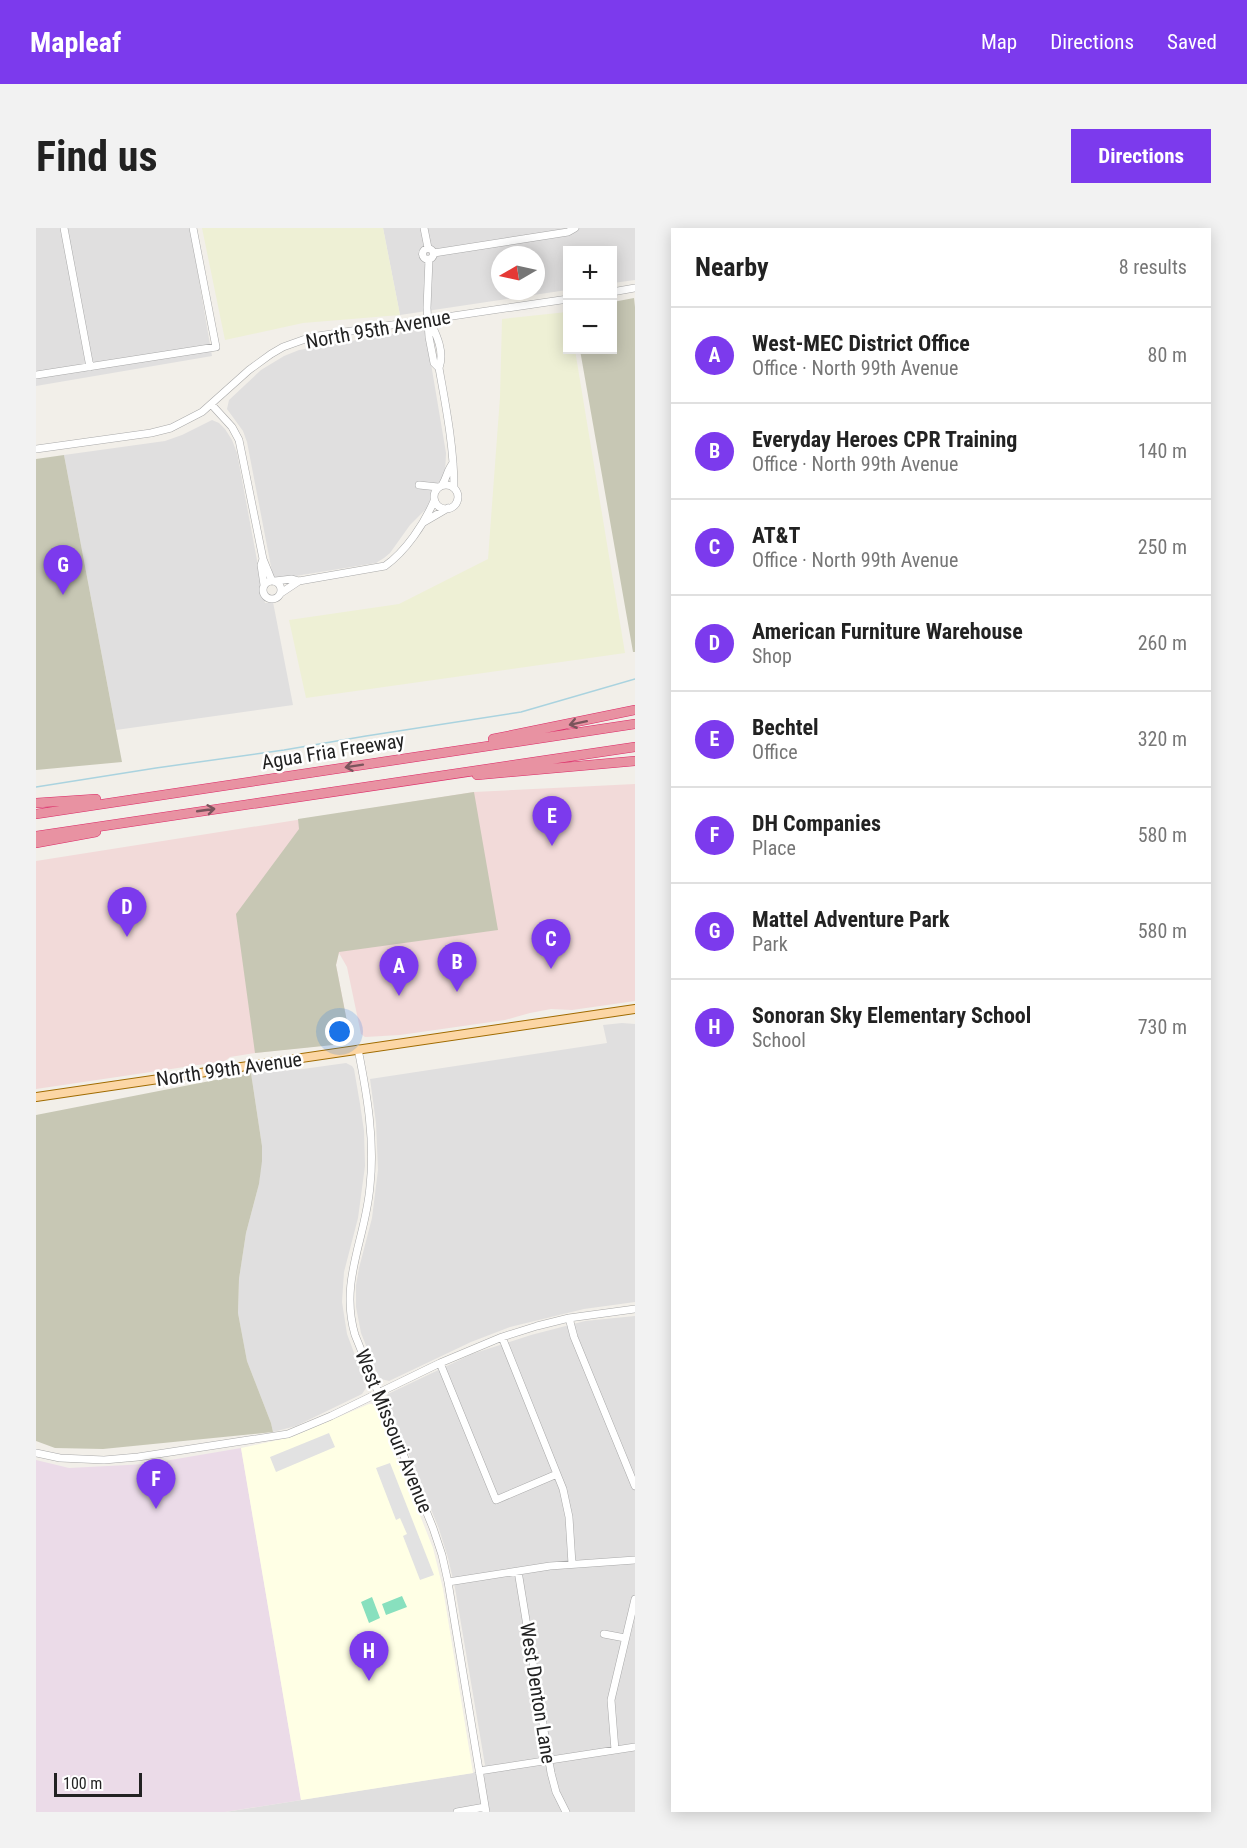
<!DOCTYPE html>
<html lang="en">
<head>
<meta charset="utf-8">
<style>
	:root { --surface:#fff; --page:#f2f2f2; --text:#222; --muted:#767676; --line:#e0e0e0; --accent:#7c3aed }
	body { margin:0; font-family:"Roboto Condensed",sans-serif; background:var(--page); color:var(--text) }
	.controls { position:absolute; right:18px; top:18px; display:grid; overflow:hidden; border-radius:0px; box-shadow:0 3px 15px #0003 }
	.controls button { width:54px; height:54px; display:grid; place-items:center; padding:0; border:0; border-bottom:2px solid var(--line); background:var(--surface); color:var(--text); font:30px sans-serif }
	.compass { position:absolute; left:455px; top:18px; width:54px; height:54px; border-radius:50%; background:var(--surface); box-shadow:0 3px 15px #0003; rotate:261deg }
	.scale { position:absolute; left:18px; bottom:15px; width:88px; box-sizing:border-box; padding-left:6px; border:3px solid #222; border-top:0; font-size:16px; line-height:21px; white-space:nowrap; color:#222; -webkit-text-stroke:4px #fff; paint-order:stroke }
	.you { position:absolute; left:304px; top:804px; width:21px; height:21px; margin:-15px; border:4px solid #fff; border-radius:50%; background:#1a73e8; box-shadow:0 0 0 9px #1a73e833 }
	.badge { display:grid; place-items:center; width:39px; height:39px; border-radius:50%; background:var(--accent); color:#fff; font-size:20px; font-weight:700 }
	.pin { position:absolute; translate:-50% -50px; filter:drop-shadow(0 2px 3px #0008) }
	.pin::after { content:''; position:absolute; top:32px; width:21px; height:18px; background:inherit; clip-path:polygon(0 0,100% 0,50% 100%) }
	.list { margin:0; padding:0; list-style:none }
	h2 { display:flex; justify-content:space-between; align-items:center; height:78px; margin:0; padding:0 24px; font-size:26px }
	h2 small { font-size:20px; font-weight:400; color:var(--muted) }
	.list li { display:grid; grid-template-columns:39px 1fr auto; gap:18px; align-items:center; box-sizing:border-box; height:96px; padding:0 24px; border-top:2px solid var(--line) }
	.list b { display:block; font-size:22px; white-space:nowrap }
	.list p { margin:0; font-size:20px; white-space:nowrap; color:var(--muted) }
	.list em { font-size:20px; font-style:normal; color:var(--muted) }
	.map { position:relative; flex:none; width:599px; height:1584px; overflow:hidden; border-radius:0px }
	header { display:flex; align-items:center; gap:36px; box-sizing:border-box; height:84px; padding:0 30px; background:var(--accent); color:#fff }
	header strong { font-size:28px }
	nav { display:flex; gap:33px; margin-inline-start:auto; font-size:21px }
	.intro { display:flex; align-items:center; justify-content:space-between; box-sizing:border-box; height:144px; padding:0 36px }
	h1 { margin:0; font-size:42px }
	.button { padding:15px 27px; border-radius:0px; background:var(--accent); color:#fff; font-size:21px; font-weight:700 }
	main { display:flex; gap:36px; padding:0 36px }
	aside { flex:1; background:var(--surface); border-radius:0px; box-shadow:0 3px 15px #0003 }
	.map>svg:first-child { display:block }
	.residential { fill:#e0dfdf; fill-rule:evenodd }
	.commercial { fill:#f2dad9 }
	.industrial { fill:#ebdbe8 }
	.education { fill:#ffffe5 }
	.construction { fill:#c7c7b4 }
	.farmland { fill:#eef0d5 }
	.pitch { fill:#88e0be }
	.parking { fill:#e2e2e2 }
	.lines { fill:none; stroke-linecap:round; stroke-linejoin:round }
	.stream { stroke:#aad3df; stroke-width:1.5 }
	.minor-casing { stroke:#a9a9a9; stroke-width:8 }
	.major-casing { stroke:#a06b00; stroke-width:10 }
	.highway-casing { stroke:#dc2a67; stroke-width:10 }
	.minor { stroke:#fff; stroke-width:7 }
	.major { stroke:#fcd6a4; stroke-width:8 }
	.highway { stroke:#e892a2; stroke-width:9 }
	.oneway { stroke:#7b545c }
	.labels { text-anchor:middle; stroke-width:5; stroke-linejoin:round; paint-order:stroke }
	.street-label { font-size:20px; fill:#222; stroke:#fff }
</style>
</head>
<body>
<header>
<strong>Mapleaf</strong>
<nav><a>Map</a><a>Directions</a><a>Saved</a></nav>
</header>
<div class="intro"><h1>Find us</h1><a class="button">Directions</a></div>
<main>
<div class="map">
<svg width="599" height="1584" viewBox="0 0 599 1584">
	<rect width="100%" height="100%" fill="#f2efe9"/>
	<!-- residential -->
	<path class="residential" d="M0,0H154L176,128L0,158Z
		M347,0H599V52L577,55L576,22H532L531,62L364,87ZM464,27H500V63H464Z
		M389,100L410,225L409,246L405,254L396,262L393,278L374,297L354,325L348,330L340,335L241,351L237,349L211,214L207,203L191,181L193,172L225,142L248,128L263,122Z
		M176,192L183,195L189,201L196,212L201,225L229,375L237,374L257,477L80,502L28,227L129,213L146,207Z
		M586,795L599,796V1074L548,1081L474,1099L435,1114L353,1153L345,1151L341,1145L325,1105L320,1079V1057L323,1040L336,990L342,942L340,895L334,851L571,815L567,797Z
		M310,835L316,838L318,841L324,876L328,903L329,938L322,990L308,1044L306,1074L311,1106L329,1154L330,1160L326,1166L260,1198L237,1204L235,1195L211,1133L202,1085L203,1051L210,1005L223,956L226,918L215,845L267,841Z
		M599,1088V1584H189L437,1545L449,1537L419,1360L412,1330L403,1301L351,1173V1168L352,1166L436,1126L495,1107L549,1093Z"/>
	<!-- commercial -->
	<path class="commercial" d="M599,556V773L536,782L515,781L494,785L469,792L364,807L329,809L325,806L311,739L303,725L300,737L314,809L310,815L219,825L194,829L189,833L0,861V633L438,564Z"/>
	<!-- industrial -->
	<path class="industrial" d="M205,1220L265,1572L189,1584H0V1232L33,1240L111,1236Z"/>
	<!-- education -->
	<path class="education" d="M333,1176H336L341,1180L397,1320L407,1361L437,1545L265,1572L205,1220L256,1209Z"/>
	<!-- construction -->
	<path class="construction" d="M598,70L599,79V424H597L544,122H576L577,74Z
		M28,227L86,534L0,542V231Z
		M438,564L462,702L303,724L300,737L314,809L312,813L307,816L219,825L200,686L263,601L262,591Z
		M215,845L226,918V933L223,956L210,1005L203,1051L202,1085L211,1133L235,1195L237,1204L67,1221L19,1220L0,1213V887Z"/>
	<!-- farmland -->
	<path class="farmland" d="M166,0H347L364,87L267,95L189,112Z
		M531,84L532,122H539L589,425L270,470L253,392L363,376L452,331L464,169L466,91Z"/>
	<!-- pitch -->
	<path class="pitch" d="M366,1368L371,1379L350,1387L346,1376Z
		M336,1369L344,1390L333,1395L325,1374Z"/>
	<!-- parking -->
	<path class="parking" d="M293,1205L299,1219L240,1244L234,1229Z
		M354,1235L398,1347L384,1352L367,1308L371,1306L364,1290L360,1292L340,1240Z"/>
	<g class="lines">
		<!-- stream -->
		<path class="stream" d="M0,559L120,540L248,522L330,508L485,484L599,451"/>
		<defs>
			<path id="minor" d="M28,0L54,139
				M388,0L392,20
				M386.5 26a5.5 5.5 0 1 1 11 0a5.5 5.5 0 1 1-11 0Z
				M398,25L532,4L539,0
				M393,31L391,80L393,109L398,135L403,140
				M576,64L599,60
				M393,91C400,106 409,123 403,140C410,179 418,220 418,260
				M0,147L180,119L157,0
				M175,176L196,199L203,212L227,331L236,353
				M0,221L115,205L135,200L166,184L213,142L235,126L247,119L275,109L532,71
				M383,257L402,259
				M406,257C411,250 411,242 417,235
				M398 269a12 12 0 1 1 24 0a12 12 0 1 1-24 0Z
				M388,294L412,280
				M227,331L225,337L228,357
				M227 362a9 9 0 1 1 18 0a9 9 0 1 1-18 0Z
				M239,353L256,351L263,353L349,338C370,323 388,296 398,273
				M245,365L263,353
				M322,821C331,866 339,912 334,958C330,1010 303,1053 319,1107L397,1300L406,1327L412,1354L450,1584
				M533,1090L538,1109L599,1258
				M466,1109L527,1261L533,1289L536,1336
				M404,1135L460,1272L521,1246
				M0,1225L24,1230L68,1232L102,1229L252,1206L295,1188L404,1135L466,1109L501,1098L533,1090L599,1081
				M482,1343L515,1545L520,1564L530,1584
				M412,1354L514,1338L599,1332
				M568,1406L589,1410
				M579,1522L575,1472L599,1371
				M443,1543L599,1519
				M421,1584L449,1579"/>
			<path id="major" d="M0,869L599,781"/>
			<path id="highway" d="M457,511L599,482
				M441,547L599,533
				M0,575L60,571
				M0,586L599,496
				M0,608L599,519
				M0,615L60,604"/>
		</defs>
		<!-- minor casing -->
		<use href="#minor" class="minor-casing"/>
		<!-- major casing -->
		<use href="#major" class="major-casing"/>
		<!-- highway casing -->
		<use href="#highway" class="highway-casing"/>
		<!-- minor -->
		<use href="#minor" class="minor"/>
		<!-- major -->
		<use href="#major" class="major"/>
		<!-- highway -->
		<use href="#highway" class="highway"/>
	</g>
	<!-- one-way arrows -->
	<defs><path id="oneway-shaft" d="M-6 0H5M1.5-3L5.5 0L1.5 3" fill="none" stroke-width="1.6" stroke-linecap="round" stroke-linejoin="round" transform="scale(1.5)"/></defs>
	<g class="oneway">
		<use href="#oneway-shaft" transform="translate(542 495) rotate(168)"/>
		<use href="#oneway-shaft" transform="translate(318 538) rotate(171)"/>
		<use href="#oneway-shaft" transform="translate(170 582) rotate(-8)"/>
	</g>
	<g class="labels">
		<!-- street labels -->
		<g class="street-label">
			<text transform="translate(342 101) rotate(-10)" y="7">North 95th Avenue</text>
			<text transform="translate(297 523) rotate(-9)" y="7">Agua Fria Freeway</text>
			<text transform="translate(193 841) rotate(-8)" y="7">North 99th Avenue</text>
			<text transform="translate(358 1203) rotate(68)" y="7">West Missouri Avenue</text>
			<text transform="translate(502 1465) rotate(81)" y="7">West Denton Lane</text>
		</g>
	</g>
</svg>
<div class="controls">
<button>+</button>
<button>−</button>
</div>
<svg class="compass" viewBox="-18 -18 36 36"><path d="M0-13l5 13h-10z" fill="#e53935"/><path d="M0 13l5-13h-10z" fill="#767676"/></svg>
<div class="scale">100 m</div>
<div class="you"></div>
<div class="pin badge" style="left:363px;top:768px">A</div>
<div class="pin badge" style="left:421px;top:764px">B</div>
<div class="pin badge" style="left:515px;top:741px">C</div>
<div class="pin badge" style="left:91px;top:709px">D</div>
<div class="pin badge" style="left:516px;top:618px">E</div>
<div class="pin badge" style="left:120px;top:1281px">F</div>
<div class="pin badge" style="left:27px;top:367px">G</div>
<div class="pin badge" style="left:333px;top:1453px">H</div>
</div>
<aside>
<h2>Nearby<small>8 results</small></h2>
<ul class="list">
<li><span class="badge">A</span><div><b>West-MEC District Office</b><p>Office · North 99th Avenue</p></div><em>80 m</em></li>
<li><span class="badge">B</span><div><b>Everyday Heroes CPR Training</b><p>Office · North 99th Avenue</p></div><em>140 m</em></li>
<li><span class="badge">C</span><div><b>AT&amp;T</b><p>Office · North 99th Avenue</p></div><em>250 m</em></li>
<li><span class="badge">D</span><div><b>American Furniture Warehouse</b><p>Shop</p></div><em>260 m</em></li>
<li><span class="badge">E</span><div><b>Bechtel</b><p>Office</p></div><em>320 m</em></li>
<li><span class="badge">F</span><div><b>DH Companies</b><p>Place</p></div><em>580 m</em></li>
<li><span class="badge">G</span><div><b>Mattel Adventure Park</b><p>Park</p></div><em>580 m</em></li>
<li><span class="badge">H</span><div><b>Sonoran Sky Elementary School</b><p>School</p></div><em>730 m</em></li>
</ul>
</aside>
</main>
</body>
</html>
